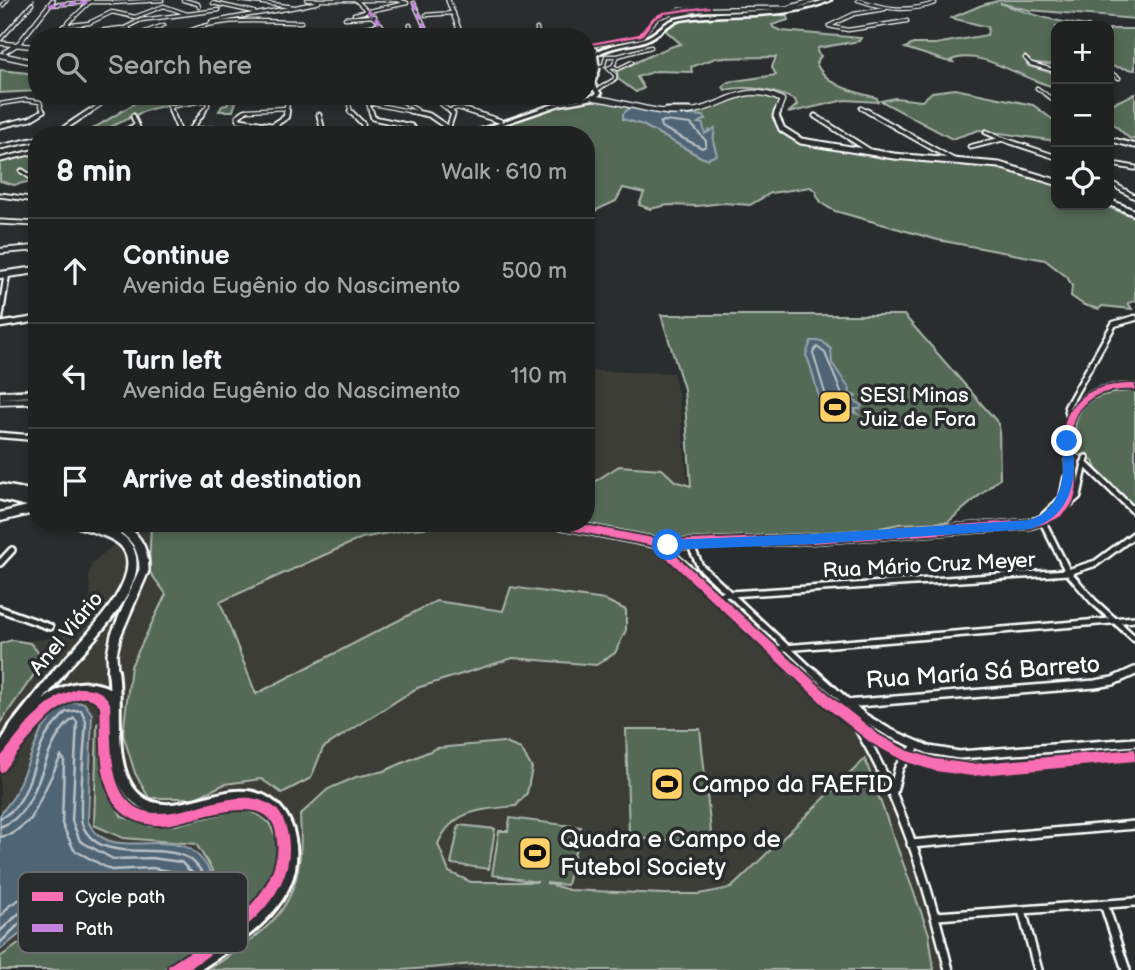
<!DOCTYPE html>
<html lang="en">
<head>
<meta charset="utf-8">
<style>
	:root { --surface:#202222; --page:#2d2f2f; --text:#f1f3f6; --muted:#a2a4a5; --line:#3d3f40 }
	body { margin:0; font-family:"Balsamiq Sans",sans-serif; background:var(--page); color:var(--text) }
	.controls { position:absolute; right:21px; top:21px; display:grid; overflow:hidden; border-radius:14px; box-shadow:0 4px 10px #0003 }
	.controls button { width:63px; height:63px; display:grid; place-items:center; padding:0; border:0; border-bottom:2px solid var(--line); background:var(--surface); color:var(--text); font:35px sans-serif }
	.stop { position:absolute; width:21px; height:21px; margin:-16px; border:5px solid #1a73e8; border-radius:50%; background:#fff }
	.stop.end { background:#1a73e8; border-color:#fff; box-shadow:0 2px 7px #0008 }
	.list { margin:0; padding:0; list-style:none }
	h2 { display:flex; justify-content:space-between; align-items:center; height:91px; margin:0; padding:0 28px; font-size:30px }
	h2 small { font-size:23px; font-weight:400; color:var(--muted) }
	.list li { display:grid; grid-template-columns:46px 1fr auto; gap:21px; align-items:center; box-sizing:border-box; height:105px; padding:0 28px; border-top:2px solid var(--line) }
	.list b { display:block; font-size:26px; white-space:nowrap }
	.list p { margin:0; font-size:23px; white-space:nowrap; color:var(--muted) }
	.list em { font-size:23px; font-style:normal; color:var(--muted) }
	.icon { flex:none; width:38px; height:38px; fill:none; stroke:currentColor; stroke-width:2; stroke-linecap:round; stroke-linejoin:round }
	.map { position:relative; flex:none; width:1135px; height:970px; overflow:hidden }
	.search { position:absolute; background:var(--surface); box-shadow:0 4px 10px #0003; left:28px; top:28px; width:567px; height:77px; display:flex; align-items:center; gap:18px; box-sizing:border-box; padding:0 24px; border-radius:28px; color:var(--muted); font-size:26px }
	.panel { position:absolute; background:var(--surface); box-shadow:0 4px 10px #0003; left:28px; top:126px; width:567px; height:406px; border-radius:28px }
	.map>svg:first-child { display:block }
	.built { fill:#3e3d39 }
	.green { fill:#556b57; stroke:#aab5ab; stroke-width:2; fill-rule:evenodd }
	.water { fill:#506574; stroke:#96a3ac; stroke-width:2 }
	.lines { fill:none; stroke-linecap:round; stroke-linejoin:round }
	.shore-far1 { stroke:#b9c1c7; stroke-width:2 }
	.shore { stroke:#b9c1c7; stroke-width:2.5 }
	.stream { stroke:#96a3ac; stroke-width:2 }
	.pedestrian-casing { stroke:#fff; stroke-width:5 }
	.minor-far4-casing { stroke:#fff; stroke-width:5 }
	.minor-far3-casing { stroke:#fff; stroke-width:7 }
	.minor-far2-casing { stroke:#fff; stroke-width:9 }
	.minor-far1-casing { stroke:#fff; stroke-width:10 }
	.minor-casing { stroke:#fff; stroke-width:12 }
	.tertiary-far3-casing { stroke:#fff; stroke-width:6 }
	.tertiary-far2-casing { stroke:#fff; stroke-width:8 }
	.tertiary-far1-casing { stroke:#fff; stroke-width:10 }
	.tertiary-casing { stroke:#fff; stroke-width:13 }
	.secondary-far3-casing { stroke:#fff; stroke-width:7 }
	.secondary-far2-casing { stroke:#fff; stroke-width:9 }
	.secondary-far1-casing { stroke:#fff; stroke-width:14 }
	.secondary-casing { stroke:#fff; stroke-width:16 }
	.primary-casing { stroke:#fff; stroke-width:5 }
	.pedestrian { stroke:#2a2d2e; stroke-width:2.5 }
	.minor-far4 { stroke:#2a2d2e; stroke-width:2.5 }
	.minor-far3 { stroke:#2a2d2e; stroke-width:3.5 }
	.minor-far2 { stroke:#2a2d2e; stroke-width:4.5 }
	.minor-far1 { stroke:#2a2d2e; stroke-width:5 }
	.minor { stroke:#2a2d2e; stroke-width:7 }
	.tertiary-far3 { stroke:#2a2d2e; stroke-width:3.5 }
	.tertiary-far2 { stroke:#2a2d2e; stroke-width:4.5 }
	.tertiary-far1 { stroke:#2a2d2e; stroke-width:6 }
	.tertiary { stroke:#2a2d2e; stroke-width:8 }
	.secondary-far3 { stroke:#2a2d2e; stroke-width:4.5 }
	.secondary-far2 { stroke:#2a2d2e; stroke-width:5 }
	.secondary-far1 { stroke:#2a2d2e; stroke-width:9 }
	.secondary { stroke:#2a2d2e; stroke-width:10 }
	.primary { fill:#2a2d2e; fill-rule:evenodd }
	.quiet { stroke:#c483df; stroke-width:3.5; stroke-dasharray:7 3.5; stroke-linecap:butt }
	.cycleway-casing { stroke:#2a2d2e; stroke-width:4 }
	.cycleway { fill:#f96db3; fill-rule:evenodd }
	.route { fill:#1a73e8 }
	.labels { text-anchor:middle; stroke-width:7; stroke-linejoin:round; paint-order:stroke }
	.poi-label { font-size:21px; fill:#fff; stroke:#2a2d2e; text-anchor:start }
	.street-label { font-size:21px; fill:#fff; stroke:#2a2d2e }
	.near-street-label { font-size:24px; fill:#fff; stroke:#2a2d2e }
	.near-poi-label { font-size:24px; fill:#fff; stroke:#2a2d2e; text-anchor:start }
	.key { fill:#2a2d2e; stroke:#6a6c6d; stroke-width:2 }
	.key-label { font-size:19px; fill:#fff }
</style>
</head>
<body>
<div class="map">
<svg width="1135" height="970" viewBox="0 0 1135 970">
	<rect width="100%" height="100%" fill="#2a2d2e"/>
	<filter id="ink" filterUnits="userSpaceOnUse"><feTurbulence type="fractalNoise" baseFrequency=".0143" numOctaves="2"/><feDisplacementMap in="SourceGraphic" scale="14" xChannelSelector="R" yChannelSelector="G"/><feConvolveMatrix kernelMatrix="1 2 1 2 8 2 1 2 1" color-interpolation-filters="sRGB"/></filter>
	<g filter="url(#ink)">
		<!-- built -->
		<path class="built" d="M586,371L673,373L679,397L688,483L586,489Z
			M139,523H546L660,547L842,716L860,737L880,774L932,921L944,970H0V652L28,641L46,639L86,604L91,596L89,577L92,563Z"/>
		<!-- green -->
		<path class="green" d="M1001,0H1135V19L1029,10L1000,3C1029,14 1059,23 1090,26H1056V65L1026,62L1028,66L1056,74V87C1025,82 981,47 951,60L953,62L946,61L905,48L913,44H935L987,35L988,27L951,18L982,5Z
			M767,13L787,16L788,20L772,25L774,28L782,31L861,38L859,41L818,48L817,52L821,56L816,63C826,86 855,92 877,98L878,102L845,100L788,113L797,105L795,100C774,90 748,85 725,90L723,87L728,82L776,75L772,67L776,57L716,58L691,67L692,72L656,71L637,77L644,88L636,92L618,79L617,71C636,63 664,47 681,44L665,30C685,11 739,14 767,13Z
			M1109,29H1135V70L1109,66Z
			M0,70L37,74V91L0,93Z
			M591,82L592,88L597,91V96C626,102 664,117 694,112C719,107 756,78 781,102L774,116C776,129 781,133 793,140L1011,169L1056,182V205H1102L1135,217V301L1128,303L1132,309L1102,306L1099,309L1084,305L1071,296L1072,286L1067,277L1045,260L938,240L835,211C825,206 818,203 816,191L810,187L771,193L750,205L723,203L697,206L668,205L650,209L639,205L644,193L623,188L616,201L586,215V135H480L482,131L572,101L557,102L564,96H586V85ZM654,112L704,116L706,119L698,123L702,124L705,134L710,130L713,133L715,155L707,159L701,157L643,125Z
			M955,89L1033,105L1056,122V141L979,130L952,139L881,101L895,98L922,101L932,92Z
			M1135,94V140L1129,138L1109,120V105Z
			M147,96H238L233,111H219L222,106L227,105L230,99C216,98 162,105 148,110C123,119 104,135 77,135L89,131Z
			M37,153V180L14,185L0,181V161Z
			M661,315H904L999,424L1000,478L948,522L899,524L794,546L740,541L686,542L561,523H586V487L619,466L662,469L675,481L691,486L684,389Z
			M1135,390V508L1097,472L1093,461L1077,454C1067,404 1089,394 1135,390Z
			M151,523H499L410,529L362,538L220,602L256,694L436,601L503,611L511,587L605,600L626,610V630L615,653L596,665L513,658L417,688L323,748L311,778L282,793L261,779L225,784L195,798H149L135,773L123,734L131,666L166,594L149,571Z
			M12,640L30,643L39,653L33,676L0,723V644Z
			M100,722L108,794L122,817L150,826L175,825L243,809L258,815L269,823L279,843L273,876L255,904L222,930L163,970H0V957L23,941L185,917L219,881L196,844L123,838L94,825L97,724Z
			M626,729H700L712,842L629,838Z
			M503,742L521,749L532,768L527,793L516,806C481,810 453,809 438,844L449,872L471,882H538L492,875L499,831H508L510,818L581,827L567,885L546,883L569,890L664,894H699L731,888L865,759L929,934L934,970H577C520,955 458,967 401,970C337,970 272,970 208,970C278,924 306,904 300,815L328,789L356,777L384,771L437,748Z
			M459,825L495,829L489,869L451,864Z"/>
		<!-- water -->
		<path class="water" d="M630,107L661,113L704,116L706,119L698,123L703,124L705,134L715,128L713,141L717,155L707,159L701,157L643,125L623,119V114Z
			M811,341H822L831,349L832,363L850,390L849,394L856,396L852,400L862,405L860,409H854L858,414L850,411L848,406L843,407L844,419L823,410C816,391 814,372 806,355Z
			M73,702L84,703L92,714L88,821C106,861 158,832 190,849C200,855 206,864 212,874L208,885L187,903L63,922L27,924L21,933L0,950V815L14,796L41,731L61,706Z"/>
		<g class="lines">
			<!-- shore-far1 -->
			<path class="shore-far1" d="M664,121L691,124L706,141V146L702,148L661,127L660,123Z
				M817,347L825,353L841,392L842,399L835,407L828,403L813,353Z"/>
			<!-- shore -->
			<path class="shore" d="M0,818C30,806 31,763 45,738C50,728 59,720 66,712L81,710L86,721C85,739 78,813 82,824C99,867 158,840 190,859C196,863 200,870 204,875L201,881L183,896L62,915L25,918L0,943
				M0,827C45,811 37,746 74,718L77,722L72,821L80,841L113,859L151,858L181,862L194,875L180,888L24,909L0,931
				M0,837L12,834L31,819L61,756L64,760L62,824L74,850L111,870L152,868L175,872L177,875L174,878L60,896L22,898L10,905L0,917"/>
			<!-- stream -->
			<path class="stream" d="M28,7L34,0
				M4,54L37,60"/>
			<defs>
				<path id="pedestrian" d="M49,5L90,2"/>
				<path id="minor-far4" d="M92,0L55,35C80,39 103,27 128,28L137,37
					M183,0L198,4L199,7
					M240,0L294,7
					M307,0H397L407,3
					M356,0L393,37
					M858,0C885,9 907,13 935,3
					M90,2H111
					M112,3L162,0
					M213,3L254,12
					M414,3L429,36
					M3,5L7,0
					M164,6L187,14
					M885,9L854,14L829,26L848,30L907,21
					M354,14L407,3
					M426,15L454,13
					M345,18L375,16
					M211,22C247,14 283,11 319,2
					M410,25L415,37
					M63,26L89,23L112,12L135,17L164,6
					M335,28L347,37
					M360,28L381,24
					M537,29L538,37
					M350,30L360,37
					M363,34L367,37
					M137,35L164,25
					M106,37L141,20L219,10
					M177,37C213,15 260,22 301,22
					M212,37L260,34L284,37
					M424,37L471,33L487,37
					M0,40L32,4
					M1025,58L1031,64L1056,71
					M613,66L618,69L632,62
					M596,68L604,65L606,56H618
					M1109,72L1119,78
					M1037,88L1056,102
					M597,90L615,79V75L608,68L613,66L618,56L651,47
					M351,96L349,104L351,113
					M369,96L367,99L371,113
					M406,96L402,101L417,110
					M431,96L452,113
					M114,100L117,96
					M368,103L419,113
					M0,104L25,100L40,102L43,111L40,113
					M861,108L870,113
					M451,110L458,108L474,113
					M88,113L100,105
					M172,113L169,107L207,100L208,105L202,113
					M243,113L247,110L287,108"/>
				<path id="minor-far3" d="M171,111L181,135
					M245,111L238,116L239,120L276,126
					M350,111L363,124V135
					M371,111L373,118L411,126L420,135
					M410,111L429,115L448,128
					M468,111L500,121
					M867,111L955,161
					M319,115L324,135
					M133,116L141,135
					M815,116L873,153
					M0,126L30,119L43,111
					M189,130L213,129L236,135
					M60,131L90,111
					M986,132L1002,139
					M51,133L60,131L54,135
					M116,135L137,125
					M187,135L204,111
					M446,135L453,114L450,111
					M1109,139L1135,146
					M0,147L37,139
					M970,147L1002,139L1056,157
					M0,160L37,151
					M1118,165L1135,168
					M22,171L37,181
					M1109,182L1135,197
					M0,195L37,200
					M0,222L37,224"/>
				<path id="minor-far2" d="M0,318L7,274
					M0,325L37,319
					M1069,416L1067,407L1114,324L1135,318
					M0,435L37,438"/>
				<path id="minor-far1" d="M28,437L37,438
					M1084,463L1135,512
					M1063,509L1078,496L1086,458
					M1042,520L1068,572L1093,601L1135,639
					M690,544L700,566L814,673
					M661,545L692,571L795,673
					M0,563L12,550
					M714,595L1068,572L1096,563L1135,534
					M0,609L50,627
					M772,649L1135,619
					M1132,673L1135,671"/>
				<path id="minor" d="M793,671L865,732L901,753L938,766L986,768L1135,755
					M812,671L863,717L888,732L929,750L959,755L1135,742
					M833,705L1095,684L1113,681L1135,671
					M859,729C904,804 928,886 949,970
					M893,792L899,767L917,745
					M911,844L1135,825
					M1104,904L1126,970
					M1022,910L1038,970
					M937,916L1135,902"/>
				<path id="tertiary-far3" d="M448,0L462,37
					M683,10L788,8L815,0
					M0,43L37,47
					M586,46L640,36L658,17L680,10
					M5,52L19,43L53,0
					M286,113L288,96"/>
				<path id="tertiary-far2" d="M259,135L286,117L287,111
					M0,251L37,248"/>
				<path id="tertiary-far1" d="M0,275L37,270
					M1067,439C1067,398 1098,386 1135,387"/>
				<path id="tertiary" d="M0,517L37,508
					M1044,518L1064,499L1068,479
					M555,523L668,545L812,539L1030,524C1083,509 1072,482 1067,437
					M126,529L133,523"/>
				<path id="secondary-far3" d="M586,52L595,50
					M0,55L37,63
					M586,63L593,69
					M595,98C627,102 661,117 693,111C728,105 744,81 782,100L777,113"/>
				<path id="secondary-far2" d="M667,111H690
					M778,111L776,116L782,129L801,141L894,156L999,165L1056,182
					M1109,202L1135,213"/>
				<path id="secondary-far1" d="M0,489L37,496
					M0,495L37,504
					M58,673C81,646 155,579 125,544C116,533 93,528 81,523
					M113,673L112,654L116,635L144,570C144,547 134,534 114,523"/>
				<path id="secondary" d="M113,671C119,708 105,770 136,798C175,833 233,772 273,807C283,816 288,827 290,840C302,902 235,940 191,970
					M4,753C31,720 60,671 108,693L112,703
					M0,755L14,729L60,671"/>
				<path id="primary" d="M825,0H831C785,22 730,11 681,20C666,23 658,37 644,41C628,46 611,46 597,55L599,70L594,83L601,94L594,99L560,105L472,135H464L557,103L579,99V97C586,96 590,97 596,94L594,90L586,89V87H592L590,83L595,70L593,54C609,43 627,44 644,38C657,34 663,22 676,19C726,7 776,17 825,0Z
					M37,390V396L0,398V392Z
					M37,397V403L0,404V398Z"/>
			</defs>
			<!-- pedestrian casing -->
			<use href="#pedestrian" class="pedestrian-casing"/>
			<!-- minor-far4 casing -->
			<use href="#minor-far4" class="minor-far4-casing"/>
			<!-- minor-far3 casing -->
			<use href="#minor-far3" class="minor-far3-casing"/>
			<!-- minor-far2 casing -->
			<use href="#minor-far2" class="minor-far2-casing"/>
			<!-- minor-far1 casing -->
			<use href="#minor-far1" class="minor-far1-casing"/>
			<!-- minor casing -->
			<use href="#minor" class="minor-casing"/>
			<!-- tertiary-far3 casing -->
			<use href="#tertiary-far3" class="tertiary-far3-casing"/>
			<!-- tertiary-far2 casing -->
			<use href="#tertiary-far2" class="tertiary-far2-casing"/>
			<!-- tertiary-far1 casing -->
			<use href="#tertiary-far1" class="tertiary-far1-casing"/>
			<!-- tertiary casing -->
			<use href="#tertiary" class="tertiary-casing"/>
			<!-- secondary-far3 casing -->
			<use href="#secondary-far3" class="secondary-far3-casing"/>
			<!-- secondary-far2 casing -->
			<use href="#secondary-far2" class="secondary-far2-casing"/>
			<!-- secondary-far1 casing -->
			<use href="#secondary-far1" class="secondary-far1-casing"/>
			<!-- secondary casing -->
			<use href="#secondary" class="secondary-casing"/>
			<!-- primary casing -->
			<use href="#primary" class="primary-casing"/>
			<!-- pedestrian -->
			<use href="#pedestrian" class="pedestrian"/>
			<!-- minor-far4 -->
			<use href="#minor-far4" class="minor-far4"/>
			<!-- minor-far3 -->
			<use href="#minor-far3" class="minor-far3"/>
			<!-- minor-far2 -->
			<use href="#minor-far2" class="minor-far2"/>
			<!-- minor-far1 -->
			<use href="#minor-far1" class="minor-far1"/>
			<!-- minor -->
			<use href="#minor" class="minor"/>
			<!-- tertiary-far3 -->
			<use href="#tertiary-far3" class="tertiary-far3"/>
			<!-- tertiary-far2 -->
			<use href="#tertiary-far2" class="tertiary-far2"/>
			<!-- tertiary-far1 -->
			<use href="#tertiary-far1" class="tertiary-far1"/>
			<!-- tertiary -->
			<use href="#tertiary" class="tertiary"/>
			<!-- secondary-far3 -->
			<use href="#secondary-far3" class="secondary-far3"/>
			<!-- secondary-far2 -->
			<use href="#secondary-far2" class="secondary-far2"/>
			<!-- secondary-far1 -->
			<use href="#secondary-far1" class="secondary-far1"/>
			<!-- secondary -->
			<use href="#secondary" class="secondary"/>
			<!-- primary -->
			<use href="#primary" class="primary"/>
			<!-- quiet -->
			<path class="quiet" d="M414,3L429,36
				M49,5L90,2
				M368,10L393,37"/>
			<defs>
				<path id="cycleway" d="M709,6L710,8L665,14L655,19L642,36L586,46V44L639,34L653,17L663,12Z
					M1135,384V390C1117,389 1097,391 1084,404C1052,434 1096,482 1065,513C1056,521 1042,524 1030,528L812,543L669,549L834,699L879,735L906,750L935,759L972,764L1135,749V761L972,776L935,771L904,761L871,743L826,707L654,546L555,527L552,526L551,523H575L668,541L812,535L1030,520C1040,518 1052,515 1059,507C1086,479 1042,433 1079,400C1093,386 1116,384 1135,384Z
					M78,688C92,688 103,690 110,703C112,732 107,779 128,801C157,833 219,790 256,799C261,800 267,803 271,805C282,811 286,825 288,836C296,886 256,922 219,947C211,953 193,969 183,970C178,970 172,970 167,970L169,965C211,937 268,909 277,854C278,847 277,841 276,833C269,787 190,824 162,825C148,826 132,821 122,812C96,789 102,737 100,706C97,703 94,700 91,699C65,688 18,753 4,771L0,773V758L29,722L44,708L59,696Z"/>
			</defs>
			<!-- cycleway casing -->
			<use href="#cycleway" class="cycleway-casing"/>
			<!-- cycleway -->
			<use href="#cycleway" class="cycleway"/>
		</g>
	</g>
	<!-- route -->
	<path class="route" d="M1067,437L1072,441C1078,480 1072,516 1030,529L812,544L668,550L662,545L668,540L812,534L1030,520C1064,509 1066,470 1061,441Z"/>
	<!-- icons -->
	<defs>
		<symbol id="stadium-square" viewBox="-11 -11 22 22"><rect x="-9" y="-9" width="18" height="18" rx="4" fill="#ffd166" stroke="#2a2d2e"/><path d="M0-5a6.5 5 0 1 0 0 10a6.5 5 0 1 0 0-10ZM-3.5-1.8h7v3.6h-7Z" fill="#111"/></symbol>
	</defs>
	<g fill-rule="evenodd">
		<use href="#stadium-square" x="816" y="388" width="38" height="38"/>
		<use href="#stadium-square" x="648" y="765" width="38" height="38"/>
		<use href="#stadium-square" x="516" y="834" width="38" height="38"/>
	</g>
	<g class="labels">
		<!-- poi labels -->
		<g class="poi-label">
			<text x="860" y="402">SESI Minas<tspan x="860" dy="24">Juiz de Fora</tspan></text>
		</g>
		<!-- street labels -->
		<g class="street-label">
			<text transform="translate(929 565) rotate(-3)" y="7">Rua Mário Cruz Meyer</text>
			<text transform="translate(66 633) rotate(-50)" y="7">Anel Viário</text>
		</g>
		<!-- near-street labels -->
		<g class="near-street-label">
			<text transform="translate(983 672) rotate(-4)" y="8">Rua María Sá Barreto</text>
		</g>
		<!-- near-poi labels -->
		<g class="near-poi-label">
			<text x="692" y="792">Campo da FAEFID</text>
			<text x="560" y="847">Quadra e Campo de<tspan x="560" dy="28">Futebol Society</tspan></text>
		</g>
	</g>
	<!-- legend -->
	<rect x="18" y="872" width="230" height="81" rx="10" class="key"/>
	<rect x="32" y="892" width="31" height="9" fill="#f96db3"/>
	<rect x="32" y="924" width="31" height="8" fill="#c483df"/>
	<g class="key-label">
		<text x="75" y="903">Cycle path</text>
		<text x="75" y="935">Path</text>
	</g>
</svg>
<div class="controls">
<button>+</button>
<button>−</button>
<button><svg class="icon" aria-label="locate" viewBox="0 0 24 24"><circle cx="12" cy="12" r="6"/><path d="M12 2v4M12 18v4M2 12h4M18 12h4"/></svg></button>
</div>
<div class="stop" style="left:668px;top:545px"></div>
<div class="stop end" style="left:1067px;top:441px"></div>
<div class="search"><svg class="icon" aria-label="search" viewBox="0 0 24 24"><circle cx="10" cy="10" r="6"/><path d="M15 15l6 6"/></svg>Search here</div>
<section class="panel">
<h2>8 min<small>Walk · 610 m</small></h2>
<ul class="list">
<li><svg class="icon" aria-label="ahead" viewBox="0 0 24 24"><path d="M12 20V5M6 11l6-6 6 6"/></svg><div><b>Continue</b><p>Avenida Eugênio do Nascimento</p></div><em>500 m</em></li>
<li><svg class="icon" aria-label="left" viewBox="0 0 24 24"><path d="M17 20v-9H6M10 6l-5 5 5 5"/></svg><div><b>Turn left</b><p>Avenida Eugênio do Nascimento</p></div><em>110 m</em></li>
<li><svg class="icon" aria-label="arrive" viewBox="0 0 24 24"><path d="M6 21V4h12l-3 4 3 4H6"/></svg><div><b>Arrive at destination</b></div></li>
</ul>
</section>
</div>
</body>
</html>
